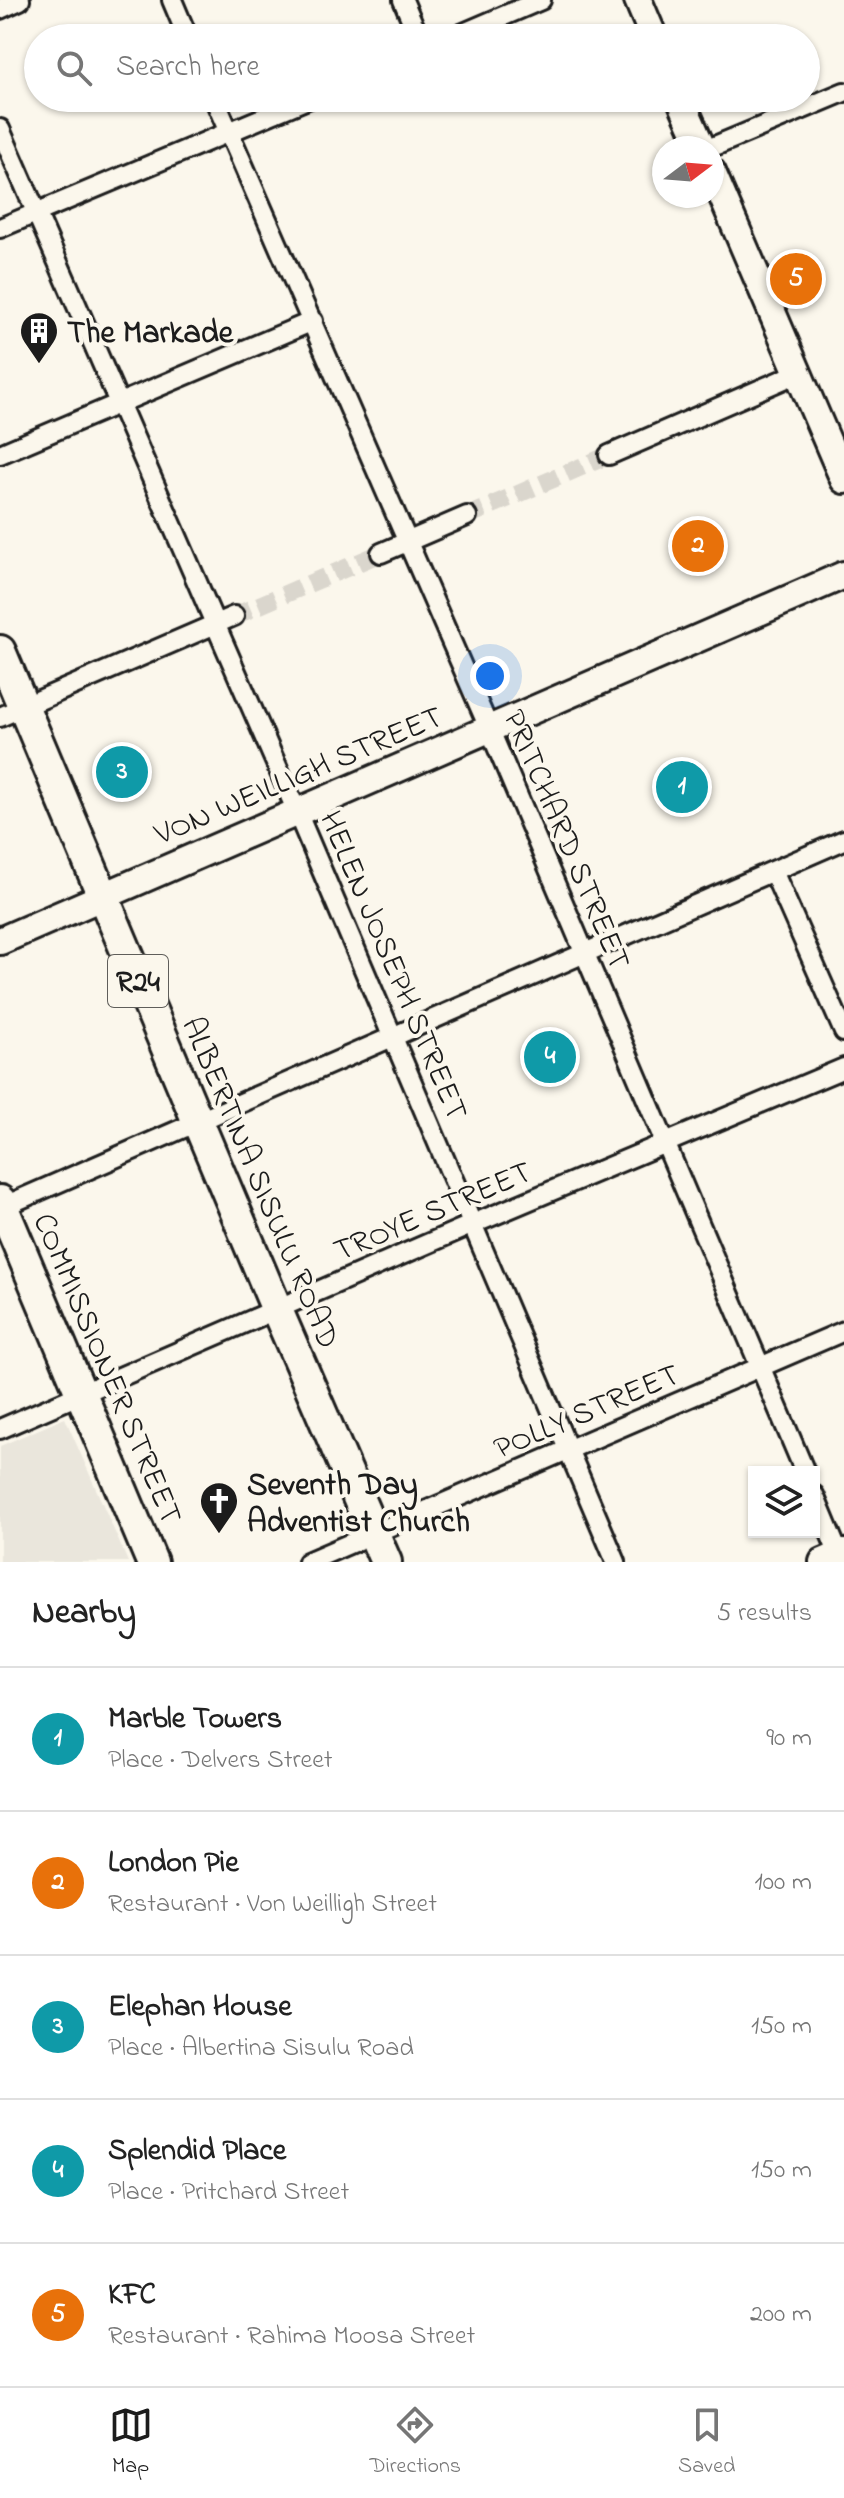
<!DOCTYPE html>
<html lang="en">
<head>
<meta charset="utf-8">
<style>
	:root { --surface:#fff; --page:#f2f2f2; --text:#222; --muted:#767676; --line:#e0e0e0; --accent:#1c1c1c }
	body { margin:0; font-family:"Indie Flower",sans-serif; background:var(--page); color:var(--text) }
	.controls { position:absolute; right:24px; bottom:24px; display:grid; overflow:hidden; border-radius:0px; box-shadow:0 2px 6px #0004 }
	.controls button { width:72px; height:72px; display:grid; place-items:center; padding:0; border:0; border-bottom:2px solid var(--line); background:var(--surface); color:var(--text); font:40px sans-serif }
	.compass { position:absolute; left:652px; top:136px; width:72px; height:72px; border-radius:50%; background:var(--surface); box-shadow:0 2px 6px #0004; rotate:74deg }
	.you { position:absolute; left:490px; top:676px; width:28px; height:28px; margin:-20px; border:6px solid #fff; border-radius:50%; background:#1a73e8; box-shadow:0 0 0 12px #1a73e833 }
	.badge { display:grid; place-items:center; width:52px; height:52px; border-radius:50%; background:var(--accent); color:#fff; font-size:26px; font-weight:700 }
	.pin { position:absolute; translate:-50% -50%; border:4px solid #fff; box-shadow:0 2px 8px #0006 }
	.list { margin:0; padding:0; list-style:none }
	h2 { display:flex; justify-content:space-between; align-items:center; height:104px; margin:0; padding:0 32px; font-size:34px }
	h2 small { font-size:26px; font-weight:400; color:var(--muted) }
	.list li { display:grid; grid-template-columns:52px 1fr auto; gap:24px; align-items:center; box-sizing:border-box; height:144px; padding:0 32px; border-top:2px solid var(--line) }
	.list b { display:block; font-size:30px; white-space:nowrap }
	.list p { margin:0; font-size:26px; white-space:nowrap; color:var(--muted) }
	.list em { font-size:26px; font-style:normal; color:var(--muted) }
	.icon { flex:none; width:44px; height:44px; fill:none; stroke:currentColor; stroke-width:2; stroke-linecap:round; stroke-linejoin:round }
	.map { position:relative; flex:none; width:844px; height:1562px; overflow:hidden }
	.search { position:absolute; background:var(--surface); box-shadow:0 2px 6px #0004; left:24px; right:24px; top:24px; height:88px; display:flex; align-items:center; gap:20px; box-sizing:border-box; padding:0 28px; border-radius:44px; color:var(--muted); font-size:30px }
	.sheet { height:824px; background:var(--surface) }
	nav { display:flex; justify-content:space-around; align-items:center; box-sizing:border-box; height:112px; border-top:2px solid var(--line); background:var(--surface); font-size:22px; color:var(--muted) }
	nav a { display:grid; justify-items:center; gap:4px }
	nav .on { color:var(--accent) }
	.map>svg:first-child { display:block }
	.built { fill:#eae6dc }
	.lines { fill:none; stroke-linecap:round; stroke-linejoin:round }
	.street-tunnel { stroke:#dad6cd; stroke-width:18; stroke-dasharray:18 9; stroke-linecap:butt }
	.street-casing { stroke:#1c1c1c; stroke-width:24 }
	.secondary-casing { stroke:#1c1c1c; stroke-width:32 }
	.primary-casing { stroke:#1c1c1c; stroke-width:36 }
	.street { stroke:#fbf7ec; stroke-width:18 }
	.secondary { stroke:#fbf7ec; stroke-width:26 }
	.primary { stroke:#fbf7ec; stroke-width:30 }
	.labels { text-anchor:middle; stroke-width:8; stroke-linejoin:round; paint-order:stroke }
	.shield { fill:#fbf7ec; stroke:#5f5e5a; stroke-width:2 }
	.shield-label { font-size:30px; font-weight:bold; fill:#1c1c1c }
	.poi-label { font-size:32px; font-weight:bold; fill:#1c1c1c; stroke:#fbf7ec; text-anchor:start }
	.street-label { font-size:32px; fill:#1c1c1c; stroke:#fbf7ec }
</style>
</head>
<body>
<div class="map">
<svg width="844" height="1562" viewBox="0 0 844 1562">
	<rect width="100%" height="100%" fill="#fbf7ec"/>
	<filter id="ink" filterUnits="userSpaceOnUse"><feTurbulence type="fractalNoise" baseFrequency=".0125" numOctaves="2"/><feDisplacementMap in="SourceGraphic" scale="16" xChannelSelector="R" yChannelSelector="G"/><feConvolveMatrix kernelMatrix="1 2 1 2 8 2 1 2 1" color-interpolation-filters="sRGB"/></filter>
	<g filter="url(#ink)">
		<!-- built -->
		<path class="built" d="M65,1418L128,1562H0V1446Z"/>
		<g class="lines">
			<!-- street-tunnel -->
			<path class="street-tunnel" d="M467,516L609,455
				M234,616L381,553"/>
			<defs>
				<path id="street" d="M172,0L188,38
					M403,0L419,38
					M0,9L20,0
					M452,38L541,0
					M214,98L489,728L805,1472
					M0,129L297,812L616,1562
					M710,148L844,92
					M0,228L310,98
					M0,454L313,321
					M609,455L798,373
					M381,553L467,516
					M0,717L234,616
					M773,871L844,1032
					M0,1208L844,840
					M0,1429L473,1224L844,1068
					M814,1495L842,1562
					M307,1562L844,1331"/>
				<path id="secondary" d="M638,0L654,38
					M680,98L702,148
					M712,172L844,480
					M0,941L844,575
					M823,1562L844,1553"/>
				<path id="primary" d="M0,651L277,1310L386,1562
					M0,1201L152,1562"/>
			</defs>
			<!-- street casing -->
			<use href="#street" class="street-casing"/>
			<!-- secondary casing -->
			<use href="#secondary" class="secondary-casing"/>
			<!-- primary casing -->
			<use href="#primary" class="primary-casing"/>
			<!-- street -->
			<use href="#street" class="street"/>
			<!-- secondary -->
			<use href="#secondary" class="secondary"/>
			<!-- primary -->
			<use href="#primary" class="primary"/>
		</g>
	</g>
	<!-- icons -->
	<defs>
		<symbol id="building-pin" viewBox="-11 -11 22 30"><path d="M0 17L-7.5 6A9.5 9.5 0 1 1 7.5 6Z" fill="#1c1c1c" stroke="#fbf7ec"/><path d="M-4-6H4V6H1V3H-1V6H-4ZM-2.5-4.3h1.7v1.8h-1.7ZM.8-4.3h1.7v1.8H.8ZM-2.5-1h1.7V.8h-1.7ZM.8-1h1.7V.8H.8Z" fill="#fff"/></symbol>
		<symbol id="church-pin" viewBox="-11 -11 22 30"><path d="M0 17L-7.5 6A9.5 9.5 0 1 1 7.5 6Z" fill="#1c1c1c" stroke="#fbf7ec"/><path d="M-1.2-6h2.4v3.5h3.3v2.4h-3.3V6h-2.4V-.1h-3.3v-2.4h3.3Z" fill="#fff"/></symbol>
	</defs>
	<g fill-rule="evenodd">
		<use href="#building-pin" x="17" y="309" width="44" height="60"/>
		<use href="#church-pin" x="197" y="1479" width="44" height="60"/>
	</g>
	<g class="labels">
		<!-- shield labels -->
		<rect class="shield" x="108" y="955" width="60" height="52" rx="6"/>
		<g class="shield-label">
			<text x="138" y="991">R24</text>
		</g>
		<!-- poi labels -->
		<g class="poi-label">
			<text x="67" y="342">The Markade</text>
			<text x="247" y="1494">Seventh Day<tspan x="247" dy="37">Adventist Church</tspan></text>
		</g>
		<!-- street labels -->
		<g class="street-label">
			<text transform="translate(298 774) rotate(-23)" y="11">VON WEILLIGH STREET</text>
			<text transform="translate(568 839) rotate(67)" y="11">PRITCHARD STREET</text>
			<text transform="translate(395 965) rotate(67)" y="11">HELEN JOSEPH STREET</text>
			<text transform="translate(262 1182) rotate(67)" y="11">ALBERTINA SISULU ROAD</text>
			<text transform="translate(432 1210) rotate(-23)" y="11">TROYE STREET</text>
			<text transform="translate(109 1368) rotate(67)" y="11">COMMISSIONER STREET</text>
			<text transform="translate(586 1410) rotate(-23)" y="11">POLLY STREET</text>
		</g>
	</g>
</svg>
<div class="controls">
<button><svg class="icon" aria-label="layers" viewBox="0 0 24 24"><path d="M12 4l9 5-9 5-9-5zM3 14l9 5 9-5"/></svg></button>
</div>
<svg class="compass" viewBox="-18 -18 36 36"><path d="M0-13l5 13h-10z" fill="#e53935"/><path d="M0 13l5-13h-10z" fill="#767676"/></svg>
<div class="you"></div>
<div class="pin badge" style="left:682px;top:787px;background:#0f9aa8">1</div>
<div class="pin badge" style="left:698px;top:546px;background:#e8710a">2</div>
<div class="pin badge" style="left:122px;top:772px;background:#0f9aa8">3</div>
<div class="pin badge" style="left:550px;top:1057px;background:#0f9aa8">4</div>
<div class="pin badge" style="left:796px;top:279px;background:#e8710a">5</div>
<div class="search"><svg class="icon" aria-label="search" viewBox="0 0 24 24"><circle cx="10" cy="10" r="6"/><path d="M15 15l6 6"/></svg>Search here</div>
</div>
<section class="sheet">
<h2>Nearby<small>5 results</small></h2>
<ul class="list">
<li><span class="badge" style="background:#0f9aa8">1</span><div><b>Marble Towers</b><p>Place · Delvers Street</p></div><em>90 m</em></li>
<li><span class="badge" style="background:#e8710a">2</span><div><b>London Pie</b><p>Restaurant · Von Weilligh Street</p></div><em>100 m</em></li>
<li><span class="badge" style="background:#0f9aa8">3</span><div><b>Elephan House</b><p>Place · Albertina Sisulu Road</p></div><em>150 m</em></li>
<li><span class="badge" style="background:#0f9aa8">4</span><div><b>Splendid Place</b><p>Place · Pritchard Street</p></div><em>150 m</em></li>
<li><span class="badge" style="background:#e8710a">5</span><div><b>KFC</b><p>Restaurant · Rahima Moosa Street</p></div><em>200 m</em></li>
</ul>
</section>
<nav>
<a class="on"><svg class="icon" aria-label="map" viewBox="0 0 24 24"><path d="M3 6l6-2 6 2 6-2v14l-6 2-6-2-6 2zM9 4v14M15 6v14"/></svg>Map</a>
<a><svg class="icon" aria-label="directions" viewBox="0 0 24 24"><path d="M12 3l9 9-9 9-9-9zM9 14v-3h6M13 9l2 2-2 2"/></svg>Directions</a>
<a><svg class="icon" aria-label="saved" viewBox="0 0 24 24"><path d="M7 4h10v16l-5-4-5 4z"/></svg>Saved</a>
</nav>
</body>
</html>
